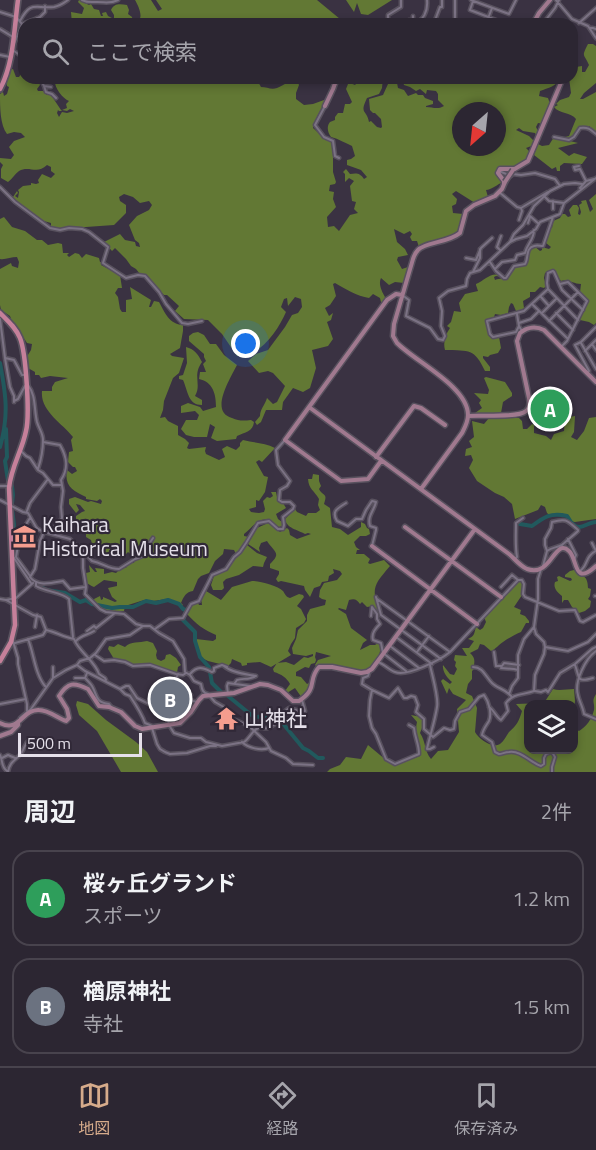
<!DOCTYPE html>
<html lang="ja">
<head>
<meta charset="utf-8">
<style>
	:root { --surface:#2c2632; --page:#342e3a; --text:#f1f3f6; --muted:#a6a5ac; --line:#48434d; --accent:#d6ab8b }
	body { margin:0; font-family:"Titillium Web","Noto Sans JP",sans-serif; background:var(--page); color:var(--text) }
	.controls { position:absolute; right:18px; bottom:18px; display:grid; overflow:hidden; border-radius:12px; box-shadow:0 3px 9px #0003 }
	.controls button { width:54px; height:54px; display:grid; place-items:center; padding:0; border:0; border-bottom:2px solid var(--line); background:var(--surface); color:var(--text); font:30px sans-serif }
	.compass { position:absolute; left:452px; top:102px; width:54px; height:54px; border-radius:50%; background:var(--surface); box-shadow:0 3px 9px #0003; rotate:207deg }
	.scale { position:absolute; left:18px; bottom:15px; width:124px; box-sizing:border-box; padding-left:6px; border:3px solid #e5e0ea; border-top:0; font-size:16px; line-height:21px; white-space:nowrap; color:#e5e0ea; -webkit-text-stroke:4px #302837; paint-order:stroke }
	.you { position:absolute; left:246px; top:344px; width:21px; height:21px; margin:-15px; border:4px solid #fff; border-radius:50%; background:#1a73e8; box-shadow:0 0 0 9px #1a73e833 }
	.badge { display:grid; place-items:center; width:39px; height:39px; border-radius:50%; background:var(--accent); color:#fff; font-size:20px; font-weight:700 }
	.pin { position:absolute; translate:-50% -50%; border:3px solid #fff; box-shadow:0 2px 6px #0006 }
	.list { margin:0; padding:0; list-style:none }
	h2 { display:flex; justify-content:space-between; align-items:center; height:78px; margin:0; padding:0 24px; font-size:26px }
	h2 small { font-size:20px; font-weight:400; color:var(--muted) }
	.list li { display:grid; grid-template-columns:39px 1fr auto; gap:18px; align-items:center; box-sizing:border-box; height:96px; margin:0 12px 12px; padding:0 12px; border:2px solid var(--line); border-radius:18px }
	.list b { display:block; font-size:22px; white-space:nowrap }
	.list p { margin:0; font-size:20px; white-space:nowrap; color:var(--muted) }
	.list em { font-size:20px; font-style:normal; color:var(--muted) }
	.icon { flex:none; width:33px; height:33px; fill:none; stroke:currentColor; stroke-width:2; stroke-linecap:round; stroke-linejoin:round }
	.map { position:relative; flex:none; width:596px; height:772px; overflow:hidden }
	.search { position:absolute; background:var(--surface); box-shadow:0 3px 9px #0003; left:18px; right:18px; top:18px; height:66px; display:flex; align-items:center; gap:15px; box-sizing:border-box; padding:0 21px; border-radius:18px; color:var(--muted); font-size:22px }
	.sheet { height:294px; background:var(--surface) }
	nav { display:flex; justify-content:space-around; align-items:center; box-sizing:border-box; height:84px; border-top:2px solid var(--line); background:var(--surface); font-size:16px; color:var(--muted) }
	nav a { display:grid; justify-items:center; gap:3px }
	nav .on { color:var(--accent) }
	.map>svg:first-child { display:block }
	.forest { fill:#627834; fill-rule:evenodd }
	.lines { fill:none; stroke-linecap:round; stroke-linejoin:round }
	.river { stroke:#21595d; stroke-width:4 }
	.street-casing { stroke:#58515e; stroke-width:5 }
	.secondary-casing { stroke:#58515e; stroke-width:7 }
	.primary-casing { stroke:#58515e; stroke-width:8 }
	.street { stroke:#7b7284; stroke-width:2 }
	.secondary { stroke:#a0798f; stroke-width:4 }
	.primary { stroke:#c5809a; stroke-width:4.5 }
	.secondary-bridge-casing { stroke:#58515e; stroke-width:7; stroke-linecap:butt }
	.secondary-bridge { stroke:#a0798f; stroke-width:4 }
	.labels { text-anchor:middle; stroke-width:4.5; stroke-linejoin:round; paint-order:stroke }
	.poi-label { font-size:21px; fill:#e5e0ea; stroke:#302837; text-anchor:start }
</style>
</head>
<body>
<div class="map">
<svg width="596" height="772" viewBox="0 0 596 772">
	<rect width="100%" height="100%" fill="#3a3242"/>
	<!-- forest -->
	<path class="forest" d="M79,0L89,5L91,4L94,9L99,10L101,16H103L102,13L106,12L108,16L114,19V15L111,10C114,3 120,4 127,5L129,10L128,14L132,17L133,22C146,22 139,7 135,0H151L158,11L162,9L156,0H317L340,19L345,21L357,20L359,24H72L71,12L82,14L84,8L78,2Z
		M346,0H392L368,15L361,14L357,3L354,12Z
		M588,44H593L596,46V83L584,93L580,99H583L596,92V132L589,126H581L571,139H565V137L569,136L576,119C571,112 559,114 554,107L558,105L556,104L560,100L569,97L571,93L569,78H572V60L575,61L576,67L582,66V72H585L589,65C584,53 581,58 588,44Z
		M24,61V78H37L40,85L37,89L38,91H43L47,95H51L61,110L62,111H59L58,110L57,113L59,117L62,112L67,113L74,111L70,109L67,111L62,110L67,108L66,104L69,101C62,98 53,86 55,78C64,78 73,86 82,82L77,81L75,78H256L261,87C267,87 271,90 277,88C285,85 288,80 297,80L299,85L296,93V99L304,105L313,104L324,100L325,103C321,110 314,120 313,128L324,138L333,142V172L336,182L335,184L330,185L329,191L334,192L333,199L336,207L327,217L328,227L334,226L339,231L350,215L358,213L354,209L356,202L352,201L350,186L354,181L349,178L345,182V174L343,172L346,169L350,174C357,173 360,173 364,179L367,177L361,170L347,165V160L351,159L355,156L352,146C345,143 339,139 331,137C328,133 326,127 330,122L335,120V117L338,113H343L345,104H350L352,102L346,89L348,84L350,83L355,85L357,83V78H383L382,88L379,94L367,98C359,115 367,109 369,122L371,121L377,127L381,128L382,127L381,119L375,113H373L370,110L369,99L383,95L388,84L394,81L397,83L398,88L404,90L408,96L416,93L418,95H423L425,98L433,101V104L426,106V107C433,107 437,110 444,106L438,100V94L436,91L427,90L426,94L420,89L416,91L410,87L404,85L402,79L404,78H561C557,86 548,88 540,91L539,96L548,98L550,104L543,124L538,123L536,127L539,133L537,137L535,133L523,131L519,128L516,130L529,136L535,142L534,145L526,148L531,153C525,166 513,169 500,169L497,173L503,182C498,184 491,190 486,190L488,197L475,203L456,191L452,194L457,199L456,204L452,206L453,213L463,214C461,222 460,231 453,237L419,247L417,241H412L410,237L412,234L410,231L404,234L394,229L397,242L405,249L408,255L398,257L397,260L402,269L408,267L404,283L395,282L389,285L381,278C378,284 382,292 385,297L384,302H381L380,298L373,294L369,298C357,296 345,289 335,283L333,284L336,296L330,305L325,308L329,316L333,313L331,320L327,322L333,339L328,346L312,350L316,368L310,388L303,392L293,388L283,402L282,410H266L261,422L257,425L255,422L260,416C260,409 265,405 267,398L273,404L277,402L285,386L273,373L268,371L259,373L248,361L256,354L268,350L285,327L292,315L298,313L302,307L301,299L295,297L288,306L287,298L284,299L281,307L286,312C278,330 260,358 237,356L222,334L208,320L184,319L175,311L179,306L167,295H164L145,276L140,274L136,269L131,266L126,259L115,248L112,251L104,242L120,234L125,240L135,242L136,246L140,247L139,243L135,240L129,225L137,216L149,210L152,205L149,201L140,203L133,197L124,194L119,197L120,201L126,205V213L114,225L58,229L51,228V223L40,220L15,200L13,197L17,191L18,193L15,196L18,198L19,192L18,190L23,186L31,185V183L36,184L39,183L38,180L42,174L51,178L55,174L51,171V167L47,165C37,175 29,165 19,171C15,174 12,179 8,182L1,178V169L3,165L0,162V158L11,159L14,155L9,147L14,141L25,137L21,133L14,132L7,134C0,125 0,107 0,94L3,92L4,96L7,94L9,87L7,86L6,80L10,70L13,69L16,77H19L23,71L21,68ZM461,111H497V147H461Z
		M554,137L578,143L558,148L569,156L574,153L587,157L582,164C575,164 570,163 564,163L560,166V171H557L556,167L552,169L534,155L538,144L542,146L549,145Z
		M596,194V323L594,325L589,322L580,320L588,301L580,292L581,284C573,284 569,279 561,281L552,270L545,273L544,278L546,286L544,288L540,287L535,292H530V297L523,301L524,308L520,311H516L513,304L511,303L509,307L508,313L501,315L495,314L494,317L485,320L489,336L493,339L499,337L501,348L498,353L490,355L488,357L483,356V358L490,367V371H485C474,348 470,351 445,350C443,343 445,335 450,328L447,326L451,322L454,311L461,312L459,303L465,294L478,291L476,285V284C486,280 492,270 503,277L496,276L494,277L495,280C510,276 505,281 515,266L525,265L528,263V253H525L529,245L532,244L540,251L542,250V247L549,249L551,247L546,243V238L550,228H552L553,221L560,218L562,214H565L568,217L571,216L569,210L573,205H577L579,208L578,214L580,215L581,212L579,205L582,203L581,201L586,200L590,212L593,209L589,200Z
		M4,217L12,227L25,231L37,240H42L48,245L58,243L62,244L63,253H69L67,255L69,257L75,253L79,254L82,258L86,254L99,258L100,262H102L101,265L120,275L122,288H118L115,293L118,297L120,309L122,312H126V300L132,299L130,287L151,300L149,307H151L154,301L159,302C165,313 169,324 183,325V331L180,348L170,354L172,356L184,358L179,373L173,378L164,401L163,410L160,418L165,417L168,421L178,426V435L185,439L189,443L187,448L189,449L206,447L205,451L206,454L219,460L225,457L222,449L227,446L236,450L240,446V443L243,440C255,443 265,443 275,448L262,462L259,460L256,462L264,476L268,477L265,492L259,501L256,500V507L249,509L251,512L259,513L264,512L265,509L263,501L267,497L270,498L273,496L271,492H276L278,502L283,503L286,508L276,514L278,519L282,522V526L279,527C276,526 274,523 270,521C259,515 252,528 244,534V536L249,537L238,553L236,554L234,550L224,549L223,554L215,561L209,573L201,576L198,579L193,591C186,592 184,596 181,603L183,605L181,606L176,602L167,599L153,601L144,600L125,606L124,611C120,611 115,612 111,612C105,611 102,605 95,604L94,599L100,596L101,600L103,599V597L115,602L117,601L112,597L108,588L117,586V582L104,580L94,587C87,584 85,582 84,575H86V573L90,572L89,565L95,572H97L95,568L104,569V574L112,572L116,573L119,570L127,567L126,566L130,563H134C135,558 132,555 128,552L122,558L112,555H106L101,551L99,547L92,544L91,540L86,537V532L84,528L79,529L77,527L78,524L76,521V516L82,512L85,511L80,505L76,504L79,510L76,513L69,504V499L75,497L88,502L91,501L101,504L102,501L100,499L97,501L86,499V497C73,491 64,486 67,470L72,474L77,471L75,467H73L68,462L69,452L73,451L71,440L73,437C62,423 40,411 42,391H52V387L55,382L68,378L50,376L41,378L39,375H35V372L28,368L26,358L31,350L32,344L27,343C22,334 13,326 10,316L1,310L0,305V269L11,263L12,266L18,268L19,262L17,257C11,257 5,260 0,259V219Z
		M198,332L204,335L210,344H216L224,355L237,365C230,379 209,412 232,418C239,421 243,421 251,420L254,422C253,432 245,432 237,436L236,439L217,441L211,438L215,427L210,424L207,437H194L186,435L181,429L186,420H197L199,415L195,411L181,413V406L188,403L200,407L203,411L216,407C216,394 213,382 199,379L200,372H206L203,364L206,361L204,357V354L189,341V336L193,333Z
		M186,347C194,349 198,354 202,362C192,376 202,384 195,396L202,400V405C188,405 188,391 183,380L179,379V376L183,375L187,363Z
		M486,377L505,382L512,393V396L503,402L501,413H475L482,408L479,403L481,400L474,393L488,394L489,390L484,378Z
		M575,416L574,432L571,437L577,440L584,431L589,418L596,417V519L575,522L569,521L565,516L559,515L551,516L547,513L545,507L541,505L538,510L515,519L512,504L504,497L495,493L477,481L469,468L473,460L471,455L465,456L466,449L472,447L469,441L474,437L472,421L484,424L489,418H519L522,421L523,429H527L532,424L534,425V433L546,436L551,440L554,434L564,431L565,418Z
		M313,474L319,475V481L321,486L319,489C323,497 328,492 324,504L330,508L332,527L340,529L348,535L361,527V522L365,524L367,528L369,529L370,534L366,536H360L354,542L356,547L360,550H357L356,554H364L370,559L368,563L370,564L384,560L390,566C373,586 371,588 380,614H378L373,606L367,607L362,602L360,604C357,600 355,598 349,600L346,610L339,608L338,609L346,614L351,628L367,640L363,643L360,650L370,645H375L378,643L380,645C382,656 373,669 362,672L327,665H322L317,667L315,665L318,660L331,656L316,652L315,657L316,660L315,663L311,664L309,668L305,667L296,672V676L301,677L307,684L309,683L311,686L302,698L295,688L287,693L285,691L290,684C287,678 281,674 274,672L273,669L277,663L286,662L294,665L304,657L308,658L313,656V654L306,656L293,654L292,648L296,639L298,630L307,621V615L310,609L325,605L326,600L322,599L319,597L320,590L324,583L337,580L342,574L340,571L333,569L334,573L329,576L328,581L322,582L320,586L314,588L310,597L305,590L304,586L281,581L278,582L276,579L279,574V571L270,568V564C282,553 274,552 267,541L261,543L259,548L260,552L248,544L257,528L268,523L280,532L287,528L289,530L290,535L297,539L311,534L308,533L305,534C298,530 286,528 285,519L295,509L297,512L306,516L308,513H316L320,510L318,505L319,499C314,490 309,490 308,479H312Z
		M247,545L257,553L267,557L264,563L263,567L253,566L239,575L226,579L223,582L224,588L222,590H213L211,585L214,576L227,570L236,556L239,554Z
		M574,570C583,576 588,576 588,588L591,589L590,596L588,599L591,601L590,607L585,611L579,613L572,607L568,600H564L562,603V596C557,592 553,588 555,582L558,581L557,577L559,576L570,581L572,580L571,578L565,577V575L570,571Z
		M252,581C260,581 278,586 283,591C285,594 286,597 290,598L299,594L303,595L304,597L297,606L301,609L306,619L304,623L296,628L295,638L291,644L288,651L291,655L271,667L260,662L247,663V665L242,666L241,663L232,659L231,663L228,666L208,661L200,657L195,641L196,639L213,641L216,639V635C204,630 196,624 187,614L190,606L198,603L199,605H202L201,598L206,591L221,600L232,587Z
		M518,581H521L524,586L522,595L514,607L521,610L520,614L525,616L529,621V623H526L521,632C514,635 509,638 503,642C498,645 496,649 491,651L484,645L480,644L478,649L470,653C474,657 475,659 474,665L472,666L474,669L472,671V679L468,684L466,693L472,696L477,708L475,732C479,739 492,749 500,744C504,741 506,736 509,732C517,725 519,721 522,711L516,704L544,703L553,689C559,691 567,689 574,689L575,701L574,710V704H528V750H574V728L579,731C586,727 592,719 594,710C595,702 591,702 596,694V772H327L330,769L340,765L346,757L361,759L368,745L386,760L395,765L420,756C420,742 414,734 417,722L411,715L426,718L420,733C426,742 424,750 431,759L438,751L448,750L459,732L457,709L466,700L453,694L449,688L447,694L441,681L443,679L450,684L452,682C447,678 442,671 443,665L450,674L454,675L457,669L455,666L456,662L454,660L455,655L467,656L462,648H469L474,641L468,639C475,636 474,633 476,627L480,630L483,628L486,622L484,617Z
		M147,641L153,643L157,651L156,655L157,659L161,661L165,659L166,655L170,654L176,658L181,665L178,667L177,673L162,669L150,664L135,666L114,659L108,649L109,646L114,647L118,644L125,647C131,641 139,643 147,641Z
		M77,701L88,704L106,720L136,742L147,752L158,772H121L97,731L79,715L76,705Z"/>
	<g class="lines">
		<!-- river -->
		<path class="river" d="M0,363C6,395 9,415 0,447
			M6,429L7,457L5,461L8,481
			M12,504L13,495L12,486
			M12,509L14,524V554L31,581L35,584L47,590L65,593L80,602L86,600L92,604L112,608L120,607H133L146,601L156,603L168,600L179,604L183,609L186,610L185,614
			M520,524L532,526C544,517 551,512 567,516C569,518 570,522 573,524C580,532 587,522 596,522
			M184,618L183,620L195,632V641L200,657L209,667L212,683L221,692
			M228,696L250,714L255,717L271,716L280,720L303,748L309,751L318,758H323"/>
		<defs>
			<path id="street" d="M82,0C88,3 91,2 97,2C106,2 110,4 118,0
				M455,0V18L457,24
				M471,0L509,14L516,0
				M556,0L572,19L588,26L596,38
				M473,1L470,10L504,23
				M0,12L16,17L22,24L14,44
				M37,18L38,23L40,24
				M409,20L413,21V16
				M20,21C31,0 35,9 54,7C60,6 64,3 68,0
				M545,21L555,8L559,0
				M579,23L596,8
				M22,24L40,17L45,12V6
				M388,24V15L401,7V0
				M397,24C404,21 405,22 412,22C424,23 428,10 427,0
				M424,24H433L434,23L440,7H442V0
				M486,24L492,8
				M590,28H593L596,29
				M0,29L13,37
				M14,51L24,58
				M0,55L10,57
				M40,78L44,86L51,87
				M44,86L46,92L52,94L56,98
				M325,106L315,125L324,137L333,141L335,156L339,158
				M554,137L569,140L574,137L580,128C588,127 590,129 596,134
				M579,166L574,167L575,170L580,169L586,181
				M499,171L511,176L513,174L521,175L535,173L555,179L560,186
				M0,187L15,202L50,228L60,230L69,228L82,229L89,232L108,247L103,263L126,278L138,275L145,276L159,292L166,304L182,323L188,324L202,321
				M580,188L586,181L594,179
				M499,192L517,207L521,208L548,192
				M545,197L549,201L564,203
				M553,209V201
				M530,216L539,224
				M519,220L522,211L521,208
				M528,223L530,217
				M510,242L514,234L523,225L534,206L550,191L564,184L575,183L582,184
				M500,250L497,247L501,236
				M466,258L476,260L481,248L492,238
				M490,262L496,271L504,278H506L514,266L525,264C529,258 525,248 534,246C537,245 540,246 543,246L553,217
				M495,269L502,262L515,260L517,255L525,253C527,244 534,240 534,230
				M473,272L480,258V249
				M560,284L568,282L587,301L567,341L561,347
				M402,295L409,300L406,316L430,328L438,339L443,340L445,336L441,326L442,311L439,298L448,291L466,286L467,279L470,273L480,270L510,242L516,239L527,236L536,229L540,222L560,214L564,203L596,178
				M541,297L549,306
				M532,304L568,339
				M542,313L556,299
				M556,313L573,330
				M517,314L519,326L522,331
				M0,319L5,358L14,360L22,375H25
				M578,320L548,289L547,283L548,273L553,271L554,272L562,290L583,310
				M549,321L578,292
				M519,323L531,319L539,311
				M519,326L516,332L493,337L490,334L487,321L524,311L548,289
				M581,343L596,369
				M592,344L596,350
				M585,351L596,340
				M5,358L10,387L14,396V402
				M587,373L589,371L575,345L581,342L596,327
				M14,401L18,399L25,386L28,385C36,395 34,410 37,422C39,429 43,433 43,440C43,450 41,460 38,469
				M43,442L60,445C67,457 69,468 61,480L63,491L61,507L62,518L54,528L44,532L40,541L35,569L30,577C37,587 52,583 63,581L70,589L85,587
				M20,450L26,456L30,458L38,470L43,473L53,485H61
				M0,486H9
				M0,500L23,512L28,513L36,527L38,529L44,532L70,539L81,550L83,556V568L86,587L85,594L100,609L106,612L124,614L136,624L143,626H150L159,633L173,641L184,659L185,672L190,675L194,681L201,684C202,690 203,693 208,694L215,702L229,710L233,719L249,726L266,742L271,751L286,758L293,764L313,765
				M346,503C338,508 331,511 337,521L348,526L356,519H362L366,510L372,501L376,502C374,511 367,516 370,526L376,528V530L372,546
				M27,511L30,503L48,479
				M568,539L576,555L574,560
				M592,543L596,551
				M77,547L79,546L92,561C103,563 108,569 119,569L135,559L143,556L145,550L153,538
				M12,557L14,558L31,583
				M515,559L517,557C515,545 516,534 516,523L523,518
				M543,566L547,551L545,545V539L551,528L552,522C566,518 567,520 578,530V531C575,534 564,543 562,545C556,548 552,547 547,551
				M580,571C588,566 585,556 596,551
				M30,576L16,557L20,534L30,518
				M36,583V586C46,592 62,592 69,599L73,637
				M501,587L512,575L518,580
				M595,596H596
				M376,597L381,615L441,659
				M0,599L6,600L33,615L41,617L46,630
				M377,599L450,652
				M6,600L16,598L33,583
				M371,616L372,607L377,614V619L380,624C376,628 371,633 373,640L381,643L383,653L406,671
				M35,627L37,615
				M155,629L169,619L183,618L191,604L199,601C203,592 208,584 212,575L226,569L234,557L240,552L246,543L258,523L269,521L278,529H283L284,525L283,517L293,509L294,506L290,502H282L279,500L280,490L287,486L290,481L278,465L276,450L285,440
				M46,630C56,632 63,637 74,639C79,652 95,661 99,674L105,678L106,680
				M87,631L94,626L96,628L115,613
				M396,637L432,664
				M12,638L18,658V664L27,704V711
				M28,639C34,654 35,674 45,686
				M76,641C81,635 88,635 94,631
				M15,643L43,635L46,630
				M390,646L419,668
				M545,647L568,651L588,642L596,634
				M596,651C585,659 574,682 578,695C579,701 583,707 584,714L596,719
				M417,652L429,636
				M494,652L496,666H502L504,663L519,665
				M95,655L104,661L114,660L125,662L133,666L150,665L176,674L183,675L186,673
				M378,662C384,664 389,670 395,672C407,677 440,660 450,652L518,580H522L524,584L523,594L525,597L559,611L575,610L580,621L583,622L596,615
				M77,665L85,671L120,689L126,686H129L137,698L157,708L165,715L183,711L190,712
				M430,665C432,675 439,698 437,707C435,721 430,735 427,749H430L434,747
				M575,665C580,678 576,683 593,678
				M224,666C232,673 246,674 256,676C249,680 243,678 237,680L235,683
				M473,667C483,667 485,676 492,683C497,688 504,689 509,694
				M501,668L514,669L518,670
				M87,673L85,678C88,681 90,683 92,686C98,697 95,702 109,704L112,708
				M369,673L368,676L363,678L362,684L372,690L389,698L398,688L404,698H407L411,696L415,697L418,705L416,712L424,719V729L431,735
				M190,674C198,665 203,668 212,672L214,671V668L222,665L227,667
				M53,678V667
				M75,678H85
				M175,681L177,685L186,695H191L189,700L197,702
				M121,690L125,694L130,696C134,702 143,717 145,723L152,726
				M372,690L370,700L369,716L372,728L376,734L386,759L395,764L419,754C419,744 415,738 414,728L409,725
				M535,691L541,692L546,690L548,692L560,673L575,664L592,649L596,647
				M228,694L227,686L228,683L250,686
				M511,696L509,694L512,686L518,678V655L524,639L534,627
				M0,704L26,699
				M489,707C494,710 496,717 501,720L508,711L506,703C513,693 524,695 534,691L535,675L544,654L545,647L544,642L536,634L534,627L538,599V579L541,569
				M157,708C162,695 173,687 178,674
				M167,715L169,725L174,733L190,738H201L206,742L222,746L244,742C249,739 252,731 258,728C261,727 264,729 268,728C274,726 273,723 281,722L284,712L289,708L299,711H305L302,700
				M20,721V718L31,709L53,678L66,670L77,665L80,661L90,658L96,653L106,639L130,635L143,626
				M152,728L157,744L160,749L165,752L170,754L187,753L210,746H216
				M431,735L433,737L444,728L450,730L454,729L455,721L460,712L469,709L479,697L484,695C489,702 492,713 489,721C486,726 483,729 482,735L492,742L495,752L499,754C502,754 505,752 509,752C521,750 531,763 541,766L544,764V758L546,754L552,752L555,757L552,767V772
				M242,742C248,748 261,751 269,748
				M0,755C3,761 1,767 7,771
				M2,758L8,755L15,758
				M8,772C10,760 17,760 22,752C25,747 25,743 30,739"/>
			<path id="secondary" d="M533,24L539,13L550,0
				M325,106L333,89L337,78
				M513,170L528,161L563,78
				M504,184V181L498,173L500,169H514
				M309,407L509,554C514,558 520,566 527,569C552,578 554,537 569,551C578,559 573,587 596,566
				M468,416C479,415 519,418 526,411C530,408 530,403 529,398L517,341L520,333C527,327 536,326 544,330L596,382
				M376,457L414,406L421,408L445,425
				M381,461L368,479L341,481L285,440L387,300L396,294L402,295
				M421,489L462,433C465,427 468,422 468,415C468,387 416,362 397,343L393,336L394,324L413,259C414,256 416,252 418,250C425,242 448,243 460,233L466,211L474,205L495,196L502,189L505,182
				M405,527L501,597
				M372,546L477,624
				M0,723C20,733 22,709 39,710C48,710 58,718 66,721L69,718L67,709L59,696C68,682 74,682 88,689L99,706L109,707L121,712L135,726L142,729L180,723L191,712L199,700L203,696L234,693L260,684L268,685L281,690L293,701H299C319,688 307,680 319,667H332L361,673L367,672L372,669L475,529
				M0,736L11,732L18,725V723"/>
			<path id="primary" d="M0,89C14,63 14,29 18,0
				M0,313C8,321 16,328 20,338C26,353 30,415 26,431C22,451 11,467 9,488L15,625L11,642L0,661"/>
		</defs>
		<!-- street casing -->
		<use href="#street" class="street-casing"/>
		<!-- secondary casing -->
		<use href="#secondary" class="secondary-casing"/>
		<!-- primary casing -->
		<use href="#primary" class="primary-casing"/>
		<!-- street -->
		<use href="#street" class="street"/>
		<!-- secondary -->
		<use href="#secondary" class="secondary"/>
		<!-- primary -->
		<use href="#primary" class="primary"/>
		<defs>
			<path id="secondary-bridge" d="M505,182L513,170"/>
		</defs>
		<!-- secondary-bridge casing -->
		<use href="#secondary-bridge" class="secondary-bridge-casing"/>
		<!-- secondary-bridge -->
		<use href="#secondary-bridge" class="secondary-bridge"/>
	</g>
	<!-- icons -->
	<defs>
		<symbol id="museum-bare" viewBox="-9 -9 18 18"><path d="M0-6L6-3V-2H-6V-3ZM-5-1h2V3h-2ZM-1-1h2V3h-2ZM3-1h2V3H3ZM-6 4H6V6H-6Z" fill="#f59d8e" stroke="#302837" stroke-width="2.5" paint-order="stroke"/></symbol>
		<symbol id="temple-bare" viewBox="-9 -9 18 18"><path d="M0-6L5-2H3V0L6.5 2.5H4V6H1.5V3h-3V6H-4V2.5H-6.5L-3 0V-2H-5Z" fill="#f59d8e" stroke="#302837" stroke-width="2.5" paint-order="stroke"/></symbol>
	</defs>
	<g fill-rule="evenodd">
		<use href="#museum-bare" x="8" y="520" width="33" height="33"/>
		<use href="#temple-bare" x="210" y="702" width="33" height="33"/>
	</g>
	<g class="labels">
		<!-- poi labels -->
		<g class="poi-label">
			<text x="42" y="532">Kaihara<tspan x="42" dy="24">Historical Museum</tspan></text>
			<text x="244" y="726">山神社</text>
		</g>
	</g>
</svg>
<div class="controls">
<button><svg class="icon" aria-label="layers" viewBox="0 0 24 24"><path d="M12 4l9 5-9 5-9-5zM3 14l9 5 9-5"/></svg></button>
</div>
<svg class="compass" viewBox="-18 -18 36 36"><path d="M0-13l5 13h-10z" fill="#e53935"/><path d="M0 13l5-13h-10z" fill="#a6a5ac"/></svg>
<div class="scale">500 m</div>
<div class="you"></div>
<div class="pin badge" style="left:550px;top:409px;background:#2e9e5b">A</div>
<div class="pin badge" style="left:170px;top:699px;background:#6b7280">B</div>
<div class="search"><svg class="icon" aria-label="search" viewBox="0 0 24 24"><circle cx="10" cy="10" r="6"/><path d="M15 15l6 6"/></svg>ここで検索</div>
</div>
<section class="sheet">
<h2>周辺<small>2件</small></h2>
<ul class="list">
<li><span class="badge" style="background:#2e9e5b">A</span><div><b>桜ヶ丘グランド</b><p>スポーツ</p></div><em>1.2 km</em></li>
<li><span class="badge" style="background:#6b7280">B</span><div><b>楢原神社</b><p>寺社</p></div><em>1.5 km</em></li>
</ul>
</section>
<nav>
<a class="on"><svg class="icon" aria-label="map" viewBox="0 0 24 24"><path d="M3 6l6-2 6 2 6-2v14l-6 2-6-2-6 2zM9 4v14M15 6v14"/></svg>地図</a>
<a><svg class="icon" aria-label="directions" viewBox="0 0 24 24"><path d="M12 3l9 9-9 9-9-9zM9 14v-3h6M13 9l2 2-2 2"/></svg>経路</a>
<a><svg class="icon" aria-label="saved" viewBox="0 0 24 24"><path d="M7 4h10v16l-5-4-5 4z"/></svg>保存済み</a>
</nav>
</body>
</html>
